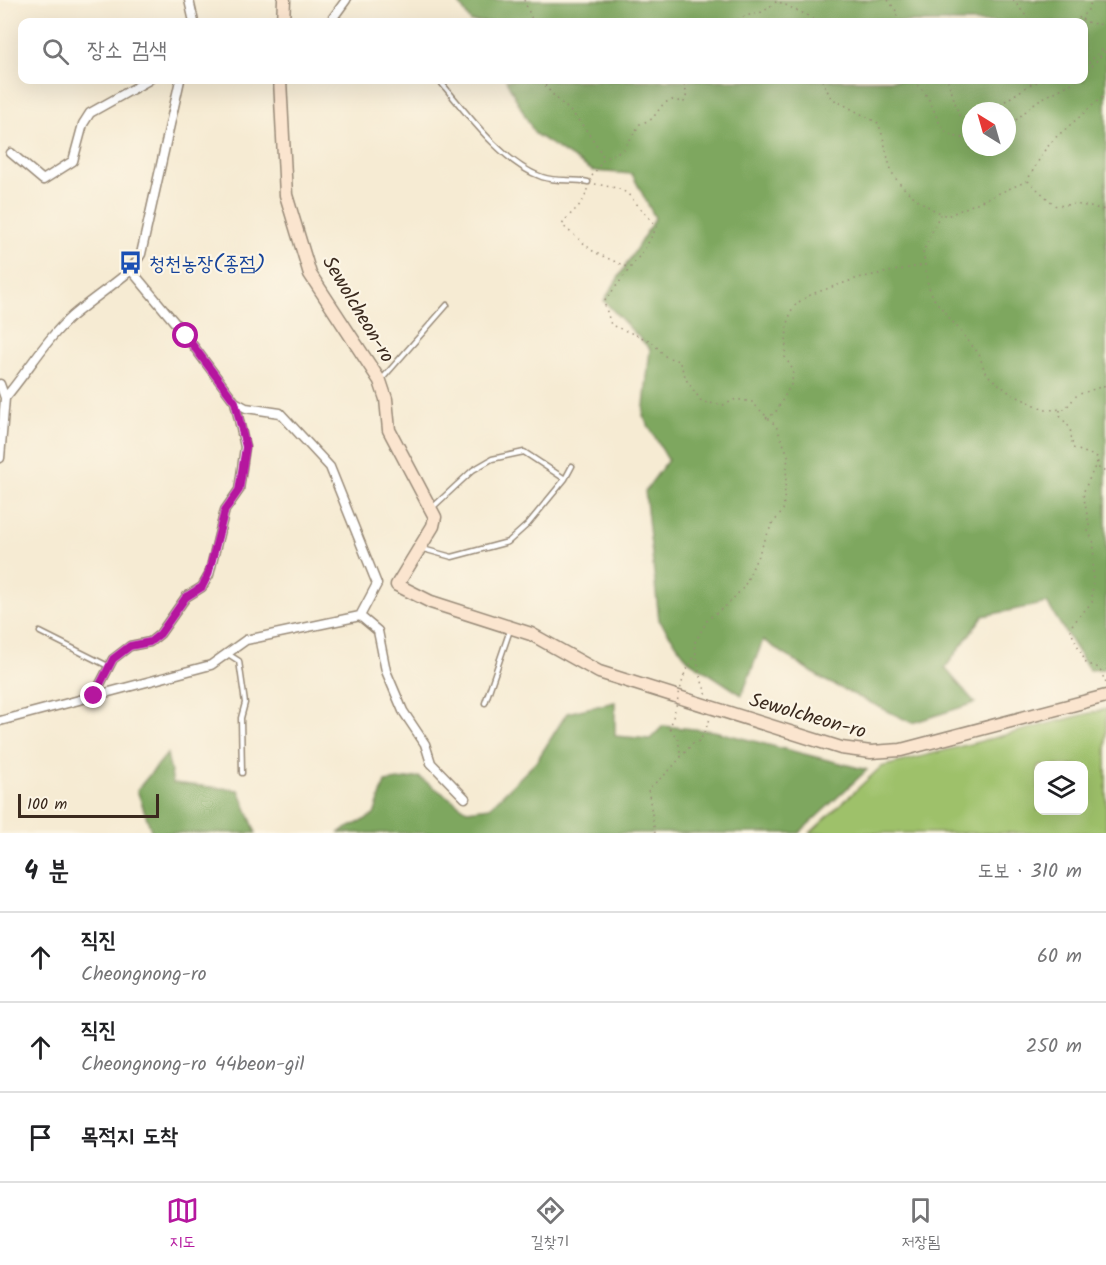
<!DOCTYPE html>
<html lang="ko">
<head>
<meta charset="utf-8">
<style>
	:root { --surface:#fff; --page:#f6f6f6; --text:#202124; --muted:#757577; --line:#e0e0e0; --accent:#b5179e }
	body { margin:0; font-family:Kalam,"Poor Story",sans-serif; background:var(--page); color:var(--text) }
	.controls { position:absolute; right:18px; bottom:18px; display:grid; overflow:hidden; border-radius:12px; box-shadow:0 6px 24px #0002 }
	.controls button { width:54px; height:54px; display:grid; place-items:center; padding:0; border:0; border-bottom:2px solid var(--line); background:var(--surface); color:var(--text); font:30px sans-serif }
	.compass { position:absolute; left:962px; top:102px; width:54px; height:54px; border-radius:50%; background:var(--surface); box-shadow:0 6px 24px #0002; rotate:323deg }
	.scale { position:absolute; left:18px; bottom:15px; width:141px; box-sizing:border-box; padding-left:6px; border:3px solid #3b2a1e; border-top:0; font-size:16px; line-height:21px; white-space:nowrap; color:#3b2a1e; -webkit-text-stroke:4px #fcf5e5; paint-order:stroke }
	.stop { position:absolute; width:18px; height:18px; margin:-14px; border:4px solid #b5179e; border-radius:50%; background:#fff }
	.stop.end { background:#b5179e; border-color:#fff; box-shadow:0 2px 6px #0008 }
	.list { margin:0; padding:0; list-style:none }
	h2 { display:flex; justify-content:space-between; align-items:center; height:78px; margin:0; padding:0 24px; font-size:26px }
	h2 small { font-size:20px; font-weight:400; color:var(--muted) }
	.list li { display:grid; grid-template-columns:39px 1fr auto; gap:18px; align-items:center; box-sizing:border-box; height:90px; padding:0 24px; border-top:2px solid var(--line) }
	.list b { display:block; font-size:22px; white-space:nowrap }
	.list p { margin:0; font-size:20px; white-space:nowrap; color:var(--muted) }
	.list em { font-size:20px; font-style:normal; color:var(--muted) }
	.icon { flex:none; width:33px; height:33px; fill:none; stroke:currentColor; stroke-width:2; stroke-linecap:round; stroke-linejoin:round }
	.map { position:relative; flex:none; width:1106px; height:833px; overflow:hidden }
	.search { position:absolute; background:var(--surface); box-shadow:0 6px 24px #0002; left:18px; right:18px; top:18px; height:66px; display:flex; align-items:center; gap:15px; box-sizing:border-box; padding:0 21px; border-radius:12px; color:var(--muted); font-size:22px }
	.sheet { height:348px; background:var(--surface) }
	nav { display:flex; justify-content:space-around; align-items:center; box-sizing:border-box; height:84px; border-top:2px solid var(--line); background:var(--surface); font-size:16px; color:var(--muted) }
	nav a { display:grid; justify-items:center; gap:3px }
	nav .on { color:var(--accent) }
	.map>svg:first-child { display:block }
	.green { fill:#9ec16b; stroke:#6c7644; stroke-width:1.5; fill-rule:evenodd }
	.forest { fill:#7ea75f; stroke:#5c683e; stroke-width:1.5; fill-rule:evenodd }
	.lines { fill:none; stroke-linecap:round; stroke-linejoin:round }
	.lane-casing { stroke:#988a78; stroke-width:7 }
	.street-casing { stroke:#988a78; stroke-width:11 }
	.secondary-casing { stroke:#988a78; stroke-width:15 }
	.path { stroke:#988a78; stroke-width:1.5; stroke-dasharray:1.5 4.5; stroke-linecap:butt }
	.lane { stroke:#fff; stroke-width:4 }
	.street { stroke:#fff; stroke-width:8 }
	.secondary { stroke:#fbe5cf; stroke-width:12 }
	.path-bridge { stroke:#988a78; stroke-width:1.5; stroke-dasharray:1.5 4.5; stroke-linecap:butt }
	.route { stroke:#b5179e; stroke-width:8 }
	.labels { text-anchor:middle; stroke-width:4.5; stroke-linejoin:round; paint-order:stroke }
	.transit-label { font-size:20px; fill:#164399; stroke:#fcf5e5; text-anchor:start }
	.street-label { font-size:20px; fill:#3b2a1e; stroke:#fcf5e5 }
</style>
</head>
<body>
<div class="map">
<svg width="1106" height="833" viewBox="0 0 1106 833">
	<rect width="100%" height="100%" fill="#fcf5e5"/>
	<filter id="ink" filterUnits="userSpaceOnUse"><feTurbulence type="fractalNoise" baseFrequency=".0167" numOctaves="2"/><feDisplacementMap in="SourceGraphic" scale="12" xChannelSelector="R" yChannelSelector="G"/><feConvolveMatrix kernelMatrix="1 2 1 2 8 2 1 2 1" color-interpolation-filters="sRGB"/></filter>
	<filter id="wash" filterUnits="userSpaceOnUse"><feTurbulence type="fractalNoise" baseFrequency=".008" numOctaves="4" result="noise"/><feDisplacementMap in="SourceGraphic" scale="24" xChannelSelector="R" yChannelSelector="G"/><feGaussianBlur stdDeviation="1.35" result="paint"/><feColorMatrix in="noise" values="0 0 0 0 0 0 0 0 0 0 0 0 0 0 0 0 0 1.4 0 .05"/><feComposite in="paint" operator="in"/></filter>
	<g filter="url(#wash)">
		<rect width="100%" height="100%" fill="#f6ebd3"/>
		<!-- green -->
		<path class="green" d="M1106,709V833H810L881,767ZM1038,766H1084V810H1038Z"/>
		<!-- forest -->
		<path class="forest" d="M457,0H1106V669L1089,670L1047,603L983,616L945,668L975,703L912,723L824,680L763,640L742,695L688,660L659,620L645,491L668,460L643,416L650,349L604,301L655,218L632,174L593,171L535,134L506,80H1084V22H471ZM971,111H1007V147H971Z
			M615,702V736L650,739L663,726L714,731L867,770L799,833H338L374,815L385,782L419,777L467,810L490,807L536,762L567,713Z
			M167,754L173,783L239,790L256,833H152L137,790Z"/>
	</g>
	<g filter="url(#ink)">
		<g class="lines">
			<defs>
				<path id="lane" d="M334,18L343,22
					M439,80C465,111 502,163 542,177C556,182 573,179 588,182
					M382,379L447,305
					M432,508L473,470L492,459L524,452L565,479
					M423,549L452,557L508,542L528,524L565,479L572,466
					M40,632L108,666
					M228,654L239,661L245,703L241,718L242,773
					M485,703L510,630"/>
				<path id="street" d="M189,0L194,22
					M330,22L346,0
					M180,80L141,254L131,270L186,336L235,402L246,408L280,413L330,467L377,584L360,616L378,631L386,671L403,711L425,744L431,763L465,798
					M11,153L43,180L73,161L83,124L90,113L149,80
					M0,384L5,398L0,458
					M5,398C28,371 46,339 72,316C91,300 112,286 131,270
					M94,696L113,659L130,646L150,642L160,634L186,597L202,587L209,575L225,510L239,490L245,447L235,402
					M0,721L211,665L246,640L360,616"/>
				<path id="secondary" d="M283,22L284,0
					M280,80L286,195L310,274L380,381L386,399L389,430L435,517L433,526L397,585L431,602L531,634L599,672L841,748L871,752L901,750L1106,696"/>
			</defs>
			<!-- lane casing -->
			<use href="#lane" class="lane-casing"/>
			<!-- street casing -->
			<use href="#street" class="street-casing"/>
			<!-- secondary casing -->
			<use href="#secondary" class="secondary-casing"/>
			<!-- path -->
			<path class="path" d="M524,0L533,22
				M888,0L897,12V22
				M1013,0L1031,22
				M1082,19L1089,23L1106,25
				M732,22L745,16L763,12L777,1L811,17L815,22
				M1074,22L1087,12L1092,0
				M1084,67L1106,46
				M1084,75L1106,50
				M542,80C550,95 563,103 574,115C586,129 596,143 604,158
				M822,80L831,98L878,123C885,139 886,156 892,172C900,190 929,209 947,216L1027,181L1044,151L1055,138L1106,94
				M900,80C909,84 917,82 924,92C940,113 935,140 971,138
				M948,80L959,115L971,118
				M990,111L1031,84L1043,80
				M1007,128L1037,101L1078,80
				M592,176L604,159L624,149L640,124L652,119L664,103L672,100L684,102L687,94L683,83L685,80
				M1028,181L1056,206L1075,204L1106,210
				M595,184L617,188L627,193L657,227L644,250L604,302L611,325L651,341L666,357L679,361L687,381L702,402L724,405L736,399L752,402L776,426L788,455L783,511L772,524L744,587L727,605L708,619L694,644L700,676L707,696
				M587,189C585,206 570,211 562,225L594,252L629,268
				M940,214L923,252L928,285L934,299L979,354L985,372L991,378L1011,394L1046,410L1065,409L1077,395L1106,385
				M1060,410V416L1070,428L1073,448L1097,457L1099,469L1106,472
				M766,418L775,413L792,383L793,370L785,357L787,328L791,311L797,303L812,294L858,278L924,265
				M1097,462L1083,493L1089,525L1088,531L1094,543L1092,602L1072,625L1071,632L1086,663L1099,668L1106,683
				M684,675L694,657
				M670,729L678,739L681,757
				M655,833L648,789L668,772L694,742L700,741L711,717"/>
			<!-- lane -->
			<use href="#lane" class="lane"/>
			<!-- street -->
			<use href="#street" class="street"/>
			<!-- secondary -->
			<use href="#secondary" class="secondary"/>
			<!-- path-bridge -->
			<path class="path-bridge" d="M670,729L684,675"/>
		</g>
	</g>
	<g class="lines" filter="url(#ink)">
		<!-- route -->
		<path class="route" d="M94,696L113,659L130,646L150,642L160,634L186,597L202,587L208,575L225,510L239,490L246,447L235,402L186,336"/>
	</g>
	<!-- icons -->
	<defs>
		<symbol id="bus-bare" viewBox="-9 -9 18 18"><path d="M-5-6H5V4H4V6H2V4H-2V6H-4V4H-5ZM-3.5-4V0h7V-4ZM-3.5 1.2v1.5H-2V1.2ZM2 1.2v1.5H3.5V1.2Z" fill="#1a4fb4" stroke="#fcf5e5" stroke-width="2.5" paint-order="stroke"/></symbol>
	</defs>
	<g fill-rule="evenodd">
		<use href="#bus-bare" x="114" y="246" width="33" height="33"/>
	</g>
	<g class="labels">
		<!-- transit labels -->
		<g class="transit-label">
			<text x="149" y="270">청천농장(종점)</text>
		</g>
		<!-- street labels -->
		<g class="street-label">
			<text transform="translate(359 309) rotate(59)" y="7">Sewolcheon-ro</text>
			<text transform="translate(808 715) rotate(16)" y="7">Sewolcheon-ro</text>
		</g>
	</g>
</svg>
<div class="controls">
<button><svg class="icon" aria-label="layers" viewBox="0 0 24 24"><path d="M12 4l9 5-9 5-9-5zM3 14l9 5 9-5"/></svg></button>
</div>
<svg class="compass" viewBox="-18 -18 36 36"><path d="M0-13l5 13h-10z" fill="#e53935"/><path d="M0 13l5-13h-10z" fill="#757577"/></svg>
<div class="scale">100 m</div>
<div class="stop" style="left:186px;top:336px"></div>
<div class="stop end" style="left:94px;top:696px"></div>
<div class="search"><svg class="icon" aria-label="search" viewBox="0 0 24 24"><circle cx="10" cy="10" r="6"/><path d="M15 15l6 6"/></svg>장소 검색</div>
</div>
<section class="sheet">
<h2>4 분<small>도보 · 310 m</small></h2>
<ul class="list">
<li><svg class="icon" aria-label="ahead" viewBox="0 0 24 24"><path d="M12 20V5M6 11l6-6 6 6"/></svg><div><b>직진</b><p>Cheongnong-ro</p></div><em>60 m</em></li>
<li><svg class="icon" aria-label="ahead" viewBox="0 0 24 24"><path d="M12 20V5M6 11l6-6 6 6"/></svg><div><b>직진</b><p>Cheongnong-ro 44beon-gil</p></div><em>250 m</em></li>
<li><svg class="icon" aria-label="arrive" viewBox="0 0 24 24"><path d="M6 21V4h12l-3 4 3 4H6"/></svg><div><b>목적지 도착</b></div></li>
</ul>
</section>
<nav>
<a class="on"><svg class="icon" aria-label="map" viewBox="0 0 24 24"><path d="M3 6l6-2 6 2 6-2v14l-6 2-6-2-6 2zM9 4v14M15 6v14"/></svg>지도</a>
<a><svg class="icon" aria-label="directions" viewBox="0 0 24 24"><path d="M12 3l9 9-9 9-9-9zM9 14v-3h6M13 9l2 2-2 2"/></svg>길찾기</a>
<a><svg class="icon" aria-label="saved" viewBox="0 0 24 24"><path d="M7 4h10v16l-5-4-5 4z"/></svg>저장됨</a>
</nav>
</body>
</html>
